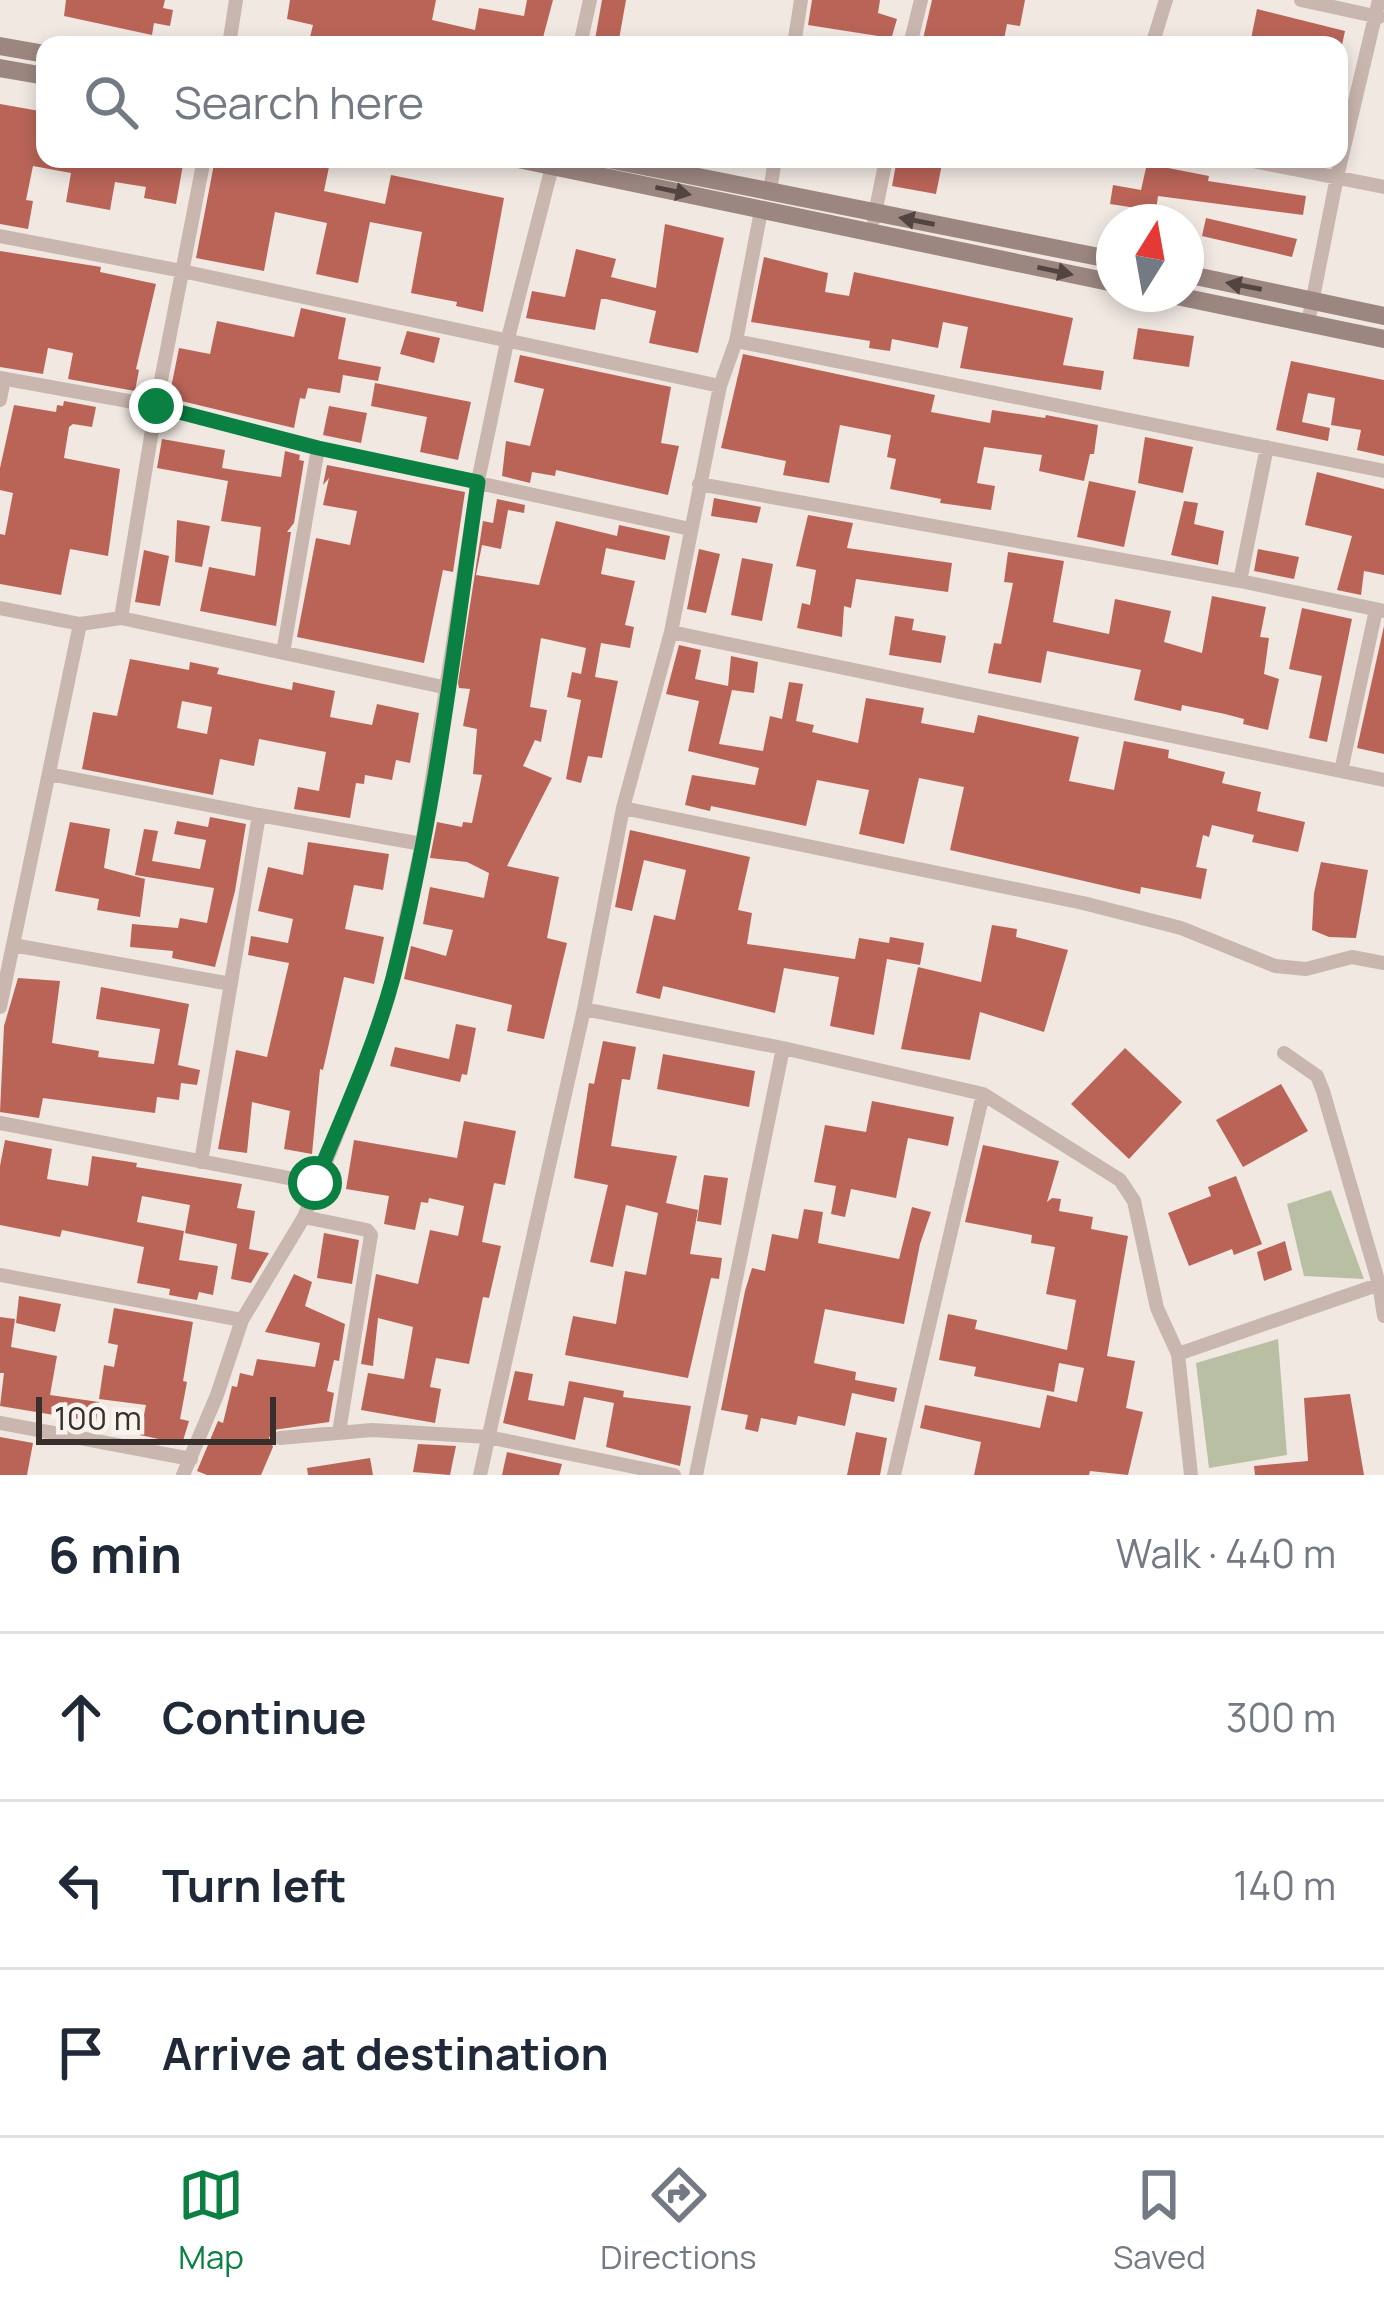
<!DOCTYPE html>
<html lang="en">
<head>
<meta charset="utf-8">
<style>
	:root { --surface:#fff; --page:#f6f6f7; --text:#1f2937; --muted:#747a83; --line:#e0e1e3; --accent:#0b8043 }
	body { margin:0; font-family:Manrope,sans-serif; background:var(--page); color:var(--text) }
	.compass { position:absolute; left:1096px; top:204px; width:108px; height:108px; border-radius:50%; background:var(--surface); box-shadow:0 6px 18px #0003; rotate:11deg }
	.scale { position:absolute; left:36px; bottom:30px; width:240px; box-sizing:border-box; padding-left:12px; border:6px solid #382e2c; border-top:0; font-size:33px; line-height:42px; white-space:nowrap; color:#382e2c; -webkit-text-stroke:9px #f9f3ee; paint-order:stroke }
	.stop { position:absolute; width:36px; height:36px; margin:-27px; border:9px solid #0b8043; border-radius:50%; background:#fff }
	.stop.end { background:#0b8043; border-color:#fff; box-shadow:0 3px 12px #0008 }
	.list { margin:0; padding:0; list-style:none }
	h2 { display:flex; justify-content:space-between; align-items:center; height:156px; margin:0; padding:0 48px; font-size:51px }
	h2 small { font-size:39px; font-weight:400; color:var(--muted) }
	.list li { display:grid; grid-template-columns:78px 1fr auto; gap:36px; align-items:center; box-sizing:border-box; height:168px; padding:0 48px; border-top:3px solid var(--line) }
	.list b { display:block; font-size:45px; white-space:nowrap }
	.list em { font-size:39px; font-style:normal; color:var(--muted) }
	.icon { flex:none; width:66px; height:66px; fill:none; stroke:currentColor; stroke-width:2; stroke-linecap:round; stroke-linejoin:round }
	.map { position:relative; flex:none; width:1384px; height:1475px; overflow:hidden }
	.search { position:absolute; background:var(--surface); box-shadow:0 6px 18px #0003; left:36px; right:36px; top:36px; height:132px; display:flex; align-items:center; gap:30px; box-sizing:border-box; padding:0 42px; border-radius:24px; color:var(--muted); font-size:45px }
	.sheet { height:660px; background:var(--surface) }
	nav { display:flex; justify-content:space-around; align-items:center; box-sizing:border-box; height:168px; border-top:3px solid var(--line); background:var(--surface); font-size:33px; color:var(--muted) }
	nav a { display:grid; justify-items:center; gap:6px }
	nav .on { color:var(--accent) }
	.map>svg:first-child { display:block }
	.green { fill:#b9bfa3 }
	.building { fill:#ba6458; fill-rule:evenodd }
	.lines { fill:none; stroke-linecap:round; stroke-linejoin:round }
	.street { stroke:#c9b7af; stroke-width:14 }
	.secondary { stroke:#9c8780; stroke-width:18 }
	.oneway { fill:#514441 }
	.route { stroke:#0b8043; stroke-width:15 }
</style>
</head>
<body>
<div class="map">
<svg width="1384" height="1475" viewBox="0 0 1384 1475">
	<rect width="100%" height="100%" fill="#f1e8e2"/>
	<!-- green -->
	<path class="green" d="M1331,1190L1364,1279L1304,1276L1287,1204Z
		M1278,1339L1287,1455L1209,1468L1196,1363Z"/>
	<!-- building -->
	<path class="building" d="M66,0H165L163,8L173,10L170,26L154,23L152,35L64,16Z
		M290,0H436L432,20L475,30L479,8L524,16L527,0H553L541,45H308L313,25L287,19Z
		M602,0H626L618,45H594Z
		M812,0H880L878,13L897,19L890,43L877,39L878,36L808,25Z
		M932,0H1025L1020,26L1007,24L1003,45H952L923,39Z
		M1257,9L1345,31L1342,45H1284L1251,39Z
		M0,104L45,112V159L130,162L131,159H184L176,204L144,198L146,187L115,182L110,210L66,202L71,173L33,166L26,200L33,201L28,229L0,224Z
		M215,159H291L329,167L324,191L385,204L391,175L504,198L483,312L456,306L457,302L411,293L422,232L370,222L358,283L316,274L327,223L275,212L264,271L196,258Z
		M897,159H943L936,194L892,186Z
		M1148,159L1164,163L1163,167L1209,176L1208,181L1306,196L1303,215L1158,196L1156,211L1110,204L1113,185L1141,190Z
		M1206,218L1297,239L1292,257L1202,236Z
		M665,224L724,238L698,353L649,343L656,311L606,299H601L595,330L526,318L532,291L565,297L576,249L616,259L611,277L656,288Z
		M0,251L101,267L100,272L156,284L136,369L139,370L135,391L68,379L73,353L48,348L43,374L0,367Z
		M764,257L828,273L825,292L849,296L854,272L1073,318L1063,365L1104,371L1101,390L960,368L968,327L943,322L938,348L892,339L890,351L869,348L870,341L751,322Z
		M301,308L346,318L338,359L381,367L378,381L343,375L340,393L308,388L305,399L300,398L294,428L169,398L179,348L210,354L217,321L294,337Z
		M1138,328L1194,336L1189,367L1133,359Z
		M407,331L440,338L434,363L400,354Z
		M743,354L935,395L931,412L990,423L992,410L1045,418L1046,415L1098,425L1094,454H1090L1084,481L1039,471L1042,455L984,447L977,483L995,486L991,510L940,503L941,499L890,489L896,459L887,457L891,435L840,425L829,483L783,475L786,461L721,448Z
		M520,355L671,387L661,443L679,446L668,495L556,470L555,476L532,472L530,483L502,476L506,441L530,446L544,389L514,382Z
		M1291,361L1384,380V456L1357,450L1361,430L1331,425L1335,398L1308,393L1302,422L1330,428L1328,441L1276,430Z
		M375,383L471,402L458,460L420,452L427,417L371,406Z
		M64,401L96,407L92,427L73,424L69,427L64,458L120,469L108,556L70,549L61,595L0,584V534L5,535L13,493L0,490V468L14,405L56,412L57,405L63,406Z
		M329,406L367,413L361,443L323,435Z
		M1145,437L1193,447L1183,493L1138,483Z
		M162,439L225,450L222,468L247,472L281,477L285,451L300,455L299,460L304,461L294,523L287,532H291L276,626L200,611L209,567L255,576L261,527L221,521L228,481L157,468Z
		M327,465L465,492L453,572L443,570L424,663L297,637L316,538L350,545L357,511L323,505L329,478L323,485Z
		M1317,472L1384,489V575L1364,571L1361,595L1337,590L1352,536L1305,525Z
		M1089,481L1136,491L1124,547L1077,537Z
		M714,498L761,507L757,523L711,516Z
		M497,499L525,505L524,513L508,510L501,549L482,545L476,575L539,585L556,521L617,536L619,525L670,536L665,560L606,548L601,574L635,581L625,625L634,627L630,648L601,643L595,677L618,681L602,758L588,756L581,783L566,779L581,700L567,697L572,672L581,674L586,648L541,638L530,707L547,710L541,742L535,740L523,766L552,778L507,866L559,877L547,938L567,943L544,1039L507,1031L512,1005L404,979L411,946L446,956L453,930L423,924L430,887L484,898L489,873L467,862L430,858L437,822L462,827L463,822L472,823L482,775L473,774L477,729L463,726L470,689L459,688L458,683L483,521L493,523Z
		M1184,501L1198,503L1194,524L1224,531L1218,565L1171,555Z
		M808,515L853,523L847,548L952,563L948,592L856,579L851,608L844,606L842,637L797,628L802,603L810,605L816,570L796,566Z
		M177,520L210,526L202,567L175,562Z
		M699,549L720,554L706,613L687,609Z
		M1258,549L1299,557L1294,579L1254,571Z
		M144,550L169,556L160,606L135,602Z
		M1008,552L1064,561L1053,622L1109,634L1115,599L1171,611L1164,642L1202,653L1212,596L1266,607L1260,637L1269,638L1264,674L1279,679L1268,730L1243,724L1244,719L1225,714L1182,705L1181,711L1134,700L1141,670L1047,651L1041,683L988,673L994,643L1001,644L1013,583L1004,582Z
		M742,558L773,564L762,621L731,615Z
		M1302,608L1352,619L1327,742L1309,738L1322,676L1289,669Z
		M895,616L914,619L912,630L946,636L941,663L889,655Z
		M1384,626V754L1357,748Z
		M679,645L701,650L695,679L728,686L731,656L758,662L754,693L732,690L719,744L763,751L770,716L782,719L789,682L803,684L796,721L814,725L812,732L858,743L866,698L924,708L921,723L974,733L978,715L1079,737L1069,781L1114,790L1124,741L1169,750L1168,758L1225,772L1222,783L1261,792L1257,811L1305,822L1298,852L1252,842L1254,835L1212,825L1209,837L1203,835L1196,867L1207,869L1201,899L1141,887L1140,894L950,850L964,787L919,778L904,844L859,834L869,790L817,780L806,826L711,806L710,811L685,805L692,775L755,785L759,768L688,751L699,701L666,694Z
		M130,659L189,670L190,662L219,668L217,674L292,690L293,682L335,691L330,717L372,725L377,704L419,713L410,763L396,760L392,780L365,775L364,784L356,783L350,818L294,809L298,787L319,791L326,752L259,739L254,766L220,759L213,795L82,769L93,712L117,716ZM182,701L212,707L207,734L177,728Z
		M210,817L246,824L235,891L215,967L172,958L173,951L130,947L132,924L178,928L180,918L207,923L214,888L135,875L144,829L158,831L152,861L200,869L206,840L174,834L177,821L208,827Z
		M70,822L110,829L104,868L145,879L140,917L97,910L99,899L55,891Z
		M630,830L750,857L738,910L752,913L747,944L855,959L859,938L889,943L890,937L924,943L920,965L887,959L874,1035L830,1026L839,977L784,968L775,1013L663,986L660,999L636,993L654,915L675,920L686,870L644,860L632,911L615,907Z
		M308,842L389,854L383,890L354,885L345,929L384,937L374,984L344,977L323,1070L320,1069L312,1154L284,1149L290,1111L252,1102L247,1153L218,1149L236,1050L267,1057L289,963L248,955L251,936L288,943L293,919L258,911L268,867L303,875Z
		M1321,862L1368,870L1356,938L1329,937L1312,930L1314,893Z
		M992,925L1017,929L1016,937L1068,950L1044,1032L980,1012L970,1060L901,1049L918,967L981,982Z
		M18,978L60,981L52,1043L99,1051L98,1057L154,1064L160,1029L96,1019L101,987L189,1004L178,1065L200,1070L197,1085L181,1083L179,1100L157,1097L155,1113L43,1098L39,1118L0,1112L4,1026Z
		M456,1024L476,1028L467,1075L462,1074L460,1082L390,1066L395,1047L449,1059Z
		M603,1041L636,1047L630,1080L622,1079L611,1146L677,1156L666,1203L698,1210L690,1254L722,1258L719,1279L711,1278L688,1378L565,1355L573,1316L616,1324L625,1271L646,1275L658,1213L626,1205L613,1267L590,1262L608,1185L574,1178L589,1083L594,1084Z
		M1125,1048L1182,1102L1129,1159L1071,1104Z
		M663,1054L755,1071L749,1107L657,1089Z
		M1281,1084L1308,1131L1243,1167L1216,1120Z
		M872,1101L954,1117L948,1146L908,1138L896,1198L851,1189L845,1217L831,1214L836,1186L814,1182L825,1125L866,1132Z
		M464,1121L516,1131L505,1185L494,1183L482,1242L501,1246L489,1298L483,1297L469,1364L436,1358L430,1387L441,1389L435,1423L361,1410L368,1373L404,1379L413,1327L378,1318L373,1366L361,1364L376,1274L418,1284L430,1230L458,1236L464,1206L429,1198L428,1203L421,1202L415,1230L384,1224L389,1196L346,1189L354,1140L457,1158Z
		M5,1140L52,1149L47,1179L88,1186L92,1156L137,1163L136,1167L242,1184L237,1208L255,1211L249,1249L269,1253L251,1283L231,1279L237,1244L185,1233L190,1205L142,1196L137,1222L184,1231L179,1260L218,1266L213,1295L199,1292L197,1300L169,1295L170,1289L137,1283L144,1247L62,1230L60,1237L0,1225V1166Z
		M983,1145L1059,1161L1047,1202L1052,1198L1061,1199L1059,1211L1093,1217L1091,1229L1128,1236L1107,1356L1135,1361L1126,1408L1143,1412L1128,1475L1090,1471L1089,1475H974L981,1442L920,1428L925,1405L1040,1428L1047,1395L1077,1402L1084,1368L1059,1363L1054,1392L974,1376L976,1367L939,1360L948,1314L977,1320L975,1329L1067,1350L1076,1300L1046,1294L1055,1247L1031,1243L1032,1235L965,1222Z
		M704,1175L728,1178L721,1225L697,1221Z
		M1236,1176L1262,1244L1234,1255L1232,1249L1189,1266L1168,1213L1211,1196L1208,1187Z
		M912,1207L931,1212L920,1244L904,1324L825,1309L814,1363L856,1372L855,1380L897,1388L894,1402L852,1393L845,1426L798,1416L796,1425L761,1418L758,1432L745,1429L748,1415L721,1410L745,1291L752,1268L765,1271L772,1234L798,1239L804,1209L823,1212L818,1243L899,1259Z
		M324,1233L359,1240L352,1284L317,1278Z
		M1285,1241L1292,1270L1264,1281L1257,1252Z
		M294,1274L312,1282L305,1306L345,1324L339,1361L334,1360L327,1391L334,1393L329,1422L273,1430L269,1438L273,1447L261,1475H207L197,1471L218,1421L223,1423L232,1386L237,1387L240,1373L253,1376L257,1359L315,1367L320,1343L265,1332Z
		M19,1296L61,1304L55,1332L16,1323Z
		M114,1308L193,1322L183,1381L187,1382L180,1419L189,1421L182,1444L140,1435L146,1405L99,1399L104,1365L114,1367L118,1345L108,1343Z
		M0,1317L15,1319L11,1347L57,1356L50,1395L99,1402L96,1422L0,1406L4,1373H0Z
		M515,1371L533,1374L528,1400L564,1406L569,1381L624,1391L623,1397L691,1406L680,1466L606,1447L614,1403L584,1397L575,1440L503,1423Z
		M1350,1394L1364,1475H1255L1254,1466L1308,1461L1304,1398Z
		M856,1432L887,1438L880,1475H847Z
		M0,1437L33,1443L27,1475H0Z
		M418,1444L456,1446L450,1475L413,1472Z
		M507,1452L562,1464L559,1475H502Z
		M370,1458L373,1475H308L307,1468Z"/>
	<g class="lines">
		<!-- street -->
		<path class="street" d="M1301,0L1379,17
			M229,45L236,0
			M580,45L590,0
			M794,45L801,0
			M910,45L921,0
			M1152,45L1166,0
			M1243,159L1384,187
			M770,191L775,159
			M874,219L886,159
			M0,236L182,271L720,386
			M1308,323L1337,177L1379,0
			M736,341L1384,471
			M0,378L156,406L318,448L690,529
			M0,400L4,379
			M699,484L1240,581L1384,611
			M1240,581L1267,447
			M0,608L80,624L0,1007
			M121,618L156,406L204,159
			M80,624L121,618L448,688
			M671,632L1384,780
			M283,653L318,448
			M1341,771L1376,610
			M49,774L259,815
			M623,808L1083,903L1181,928L1275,966L1306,969L1352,957L1384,963
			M13,945L231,984
			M584,1009L783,1048L983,1094L1120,1180L1134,1201L1157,1308L1178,1354L1191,1475
			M1284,1053L1317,1076L1323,1091L1379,1284L1384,1316
			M0,1123L315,1183
			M201,1162L259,815L422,844
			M304,1217L367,1230L371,1235L339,1432
			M0,1275L242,1320
			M1178,1354L1383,1283
			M0,1423L191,1459
			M280,1438L372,1430L488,1437L674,1475
			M183,1475L217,1395L242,1320L304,1217L366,1062L392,981L422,844L478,481L507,342L554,159
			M480,1475L584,1009L623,808L671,632L720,386L736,341L761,211
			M696,1475L783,1048
			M894,1475L983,1094"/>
		<!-- secondary -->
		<path class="secondary" d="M0,46L45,54
			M0,68L45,76
			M518,159L1114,283
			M608,159L1114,260
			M1186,274L1384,316
			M1167,294L1384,339"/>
	</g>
	<!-- one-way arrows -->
	<defs><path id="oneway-solid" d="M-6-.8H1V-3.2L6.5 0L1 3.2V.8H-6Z" transform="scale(3)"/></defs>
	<g class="oneway">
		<use href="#oneway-solid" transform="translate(673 191) rotate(12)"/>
		<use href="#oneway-solid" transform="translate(917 221) rotate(-169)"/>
		<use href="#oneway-solid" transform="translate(1055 271) rotate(12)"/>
		<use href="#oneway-solid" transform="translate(1244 286) rotate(-169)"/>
	</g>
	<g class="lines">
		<!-- route -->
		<path class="route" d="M156,406L318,448L478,482C454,647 435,816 393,978C374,1049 343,1115 315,1183"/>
	</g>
</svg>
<svg class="compass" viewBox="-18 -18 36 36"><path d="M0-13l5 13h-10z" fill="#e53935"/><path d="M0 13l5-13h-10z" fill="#747a83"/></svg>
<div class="scale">100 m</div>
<div class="stop" style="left:315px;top:1183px"></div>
<div class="stop end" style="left:156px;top:406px"></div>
<div class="search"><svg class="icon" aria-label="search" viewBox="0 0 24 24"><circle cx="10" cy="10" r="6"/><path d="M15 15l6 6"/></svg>Search here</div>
</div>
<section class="sheet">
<h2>6 min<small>Walk · 440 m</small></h2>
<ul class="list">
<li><svg class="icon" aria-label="ahead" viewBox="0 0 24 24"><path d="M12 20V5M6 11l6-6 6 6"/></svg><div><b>Continue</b></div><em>300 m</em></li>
<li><svg class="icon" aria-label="left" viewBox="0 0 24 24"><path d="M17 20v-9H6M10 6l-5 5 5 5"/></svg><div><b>Turn left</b></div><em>140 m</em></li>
<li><svg class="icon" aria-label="arrive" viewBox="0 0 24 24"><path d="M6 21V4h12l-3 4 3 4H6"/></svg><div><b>Arrive at destination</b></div></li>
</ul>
</section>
<nav>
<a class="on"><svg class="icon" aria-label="map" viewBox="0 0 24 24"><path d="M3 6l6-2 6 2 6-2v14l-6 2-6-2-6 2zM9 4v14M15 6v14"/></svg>Map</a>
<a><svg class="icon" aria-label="directions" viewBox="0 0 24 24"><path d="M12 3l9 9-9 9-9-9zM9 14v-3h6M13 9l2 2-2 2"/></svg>Directions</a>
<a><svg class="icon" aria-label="saved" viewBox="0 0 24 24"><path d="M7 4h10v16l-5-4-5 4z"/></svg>Saved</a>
</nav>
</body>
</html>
